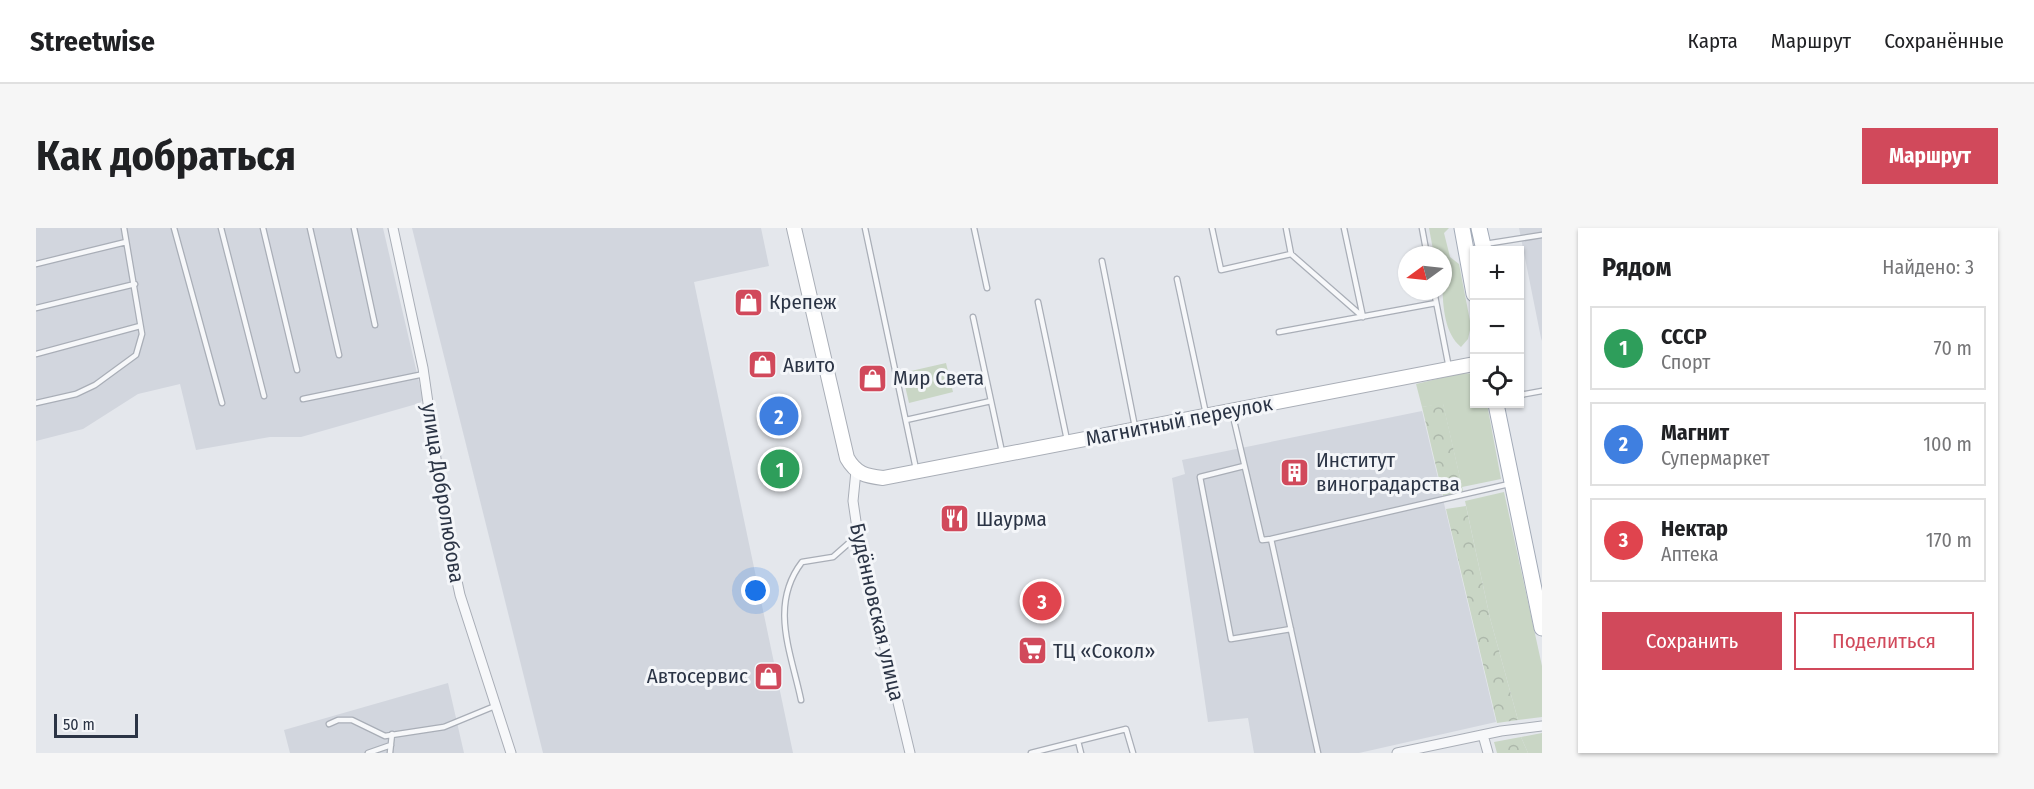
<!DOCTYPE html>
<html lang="ru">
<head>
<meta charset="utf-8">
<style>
	:root { --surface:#fff; --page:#f6f6f6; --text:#202124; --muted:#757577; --line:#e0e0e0; --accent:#d1495b }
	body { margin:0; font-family:"Fira Sans Condensed",sans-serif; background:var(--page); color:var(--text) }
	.controls { position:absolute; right:18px; top:18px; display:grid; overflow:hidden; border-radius:0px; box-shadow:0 2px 4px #0004 }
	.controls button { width:54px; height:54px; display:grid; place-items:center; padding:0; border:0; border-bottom:2px solid var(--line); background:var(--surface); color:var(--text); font:30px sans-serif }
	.compass { position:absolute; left:1362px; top:18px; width:54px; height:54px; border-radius:50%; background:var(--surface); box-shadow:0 2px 4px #0004; rotate:255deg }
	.scale { position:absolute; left:18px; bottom:15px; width:84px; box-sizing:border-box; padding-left:6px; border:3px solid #2b3445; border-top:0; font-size:16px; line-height:21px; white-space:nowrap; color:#2b3445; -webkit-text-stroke:4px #f4f6f9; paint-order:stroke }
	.you { position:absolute; left:720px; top:363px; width:21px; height:21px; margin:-15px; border:4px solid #fff; border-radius:50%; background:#1a73e8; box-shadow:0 0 0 9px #1a73e833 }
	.badge { display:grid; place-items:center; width:39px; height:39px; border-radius:50%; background:var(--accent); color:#fff; font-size:20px; font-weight:700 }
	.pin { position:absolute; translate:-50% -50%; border:3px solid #fff; box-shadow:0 2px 6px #0006 }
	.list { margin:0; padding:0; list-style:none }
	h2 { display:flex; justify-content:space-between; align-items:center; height:78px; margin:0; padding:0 24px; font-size:26px }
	h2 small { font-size:20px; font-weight:400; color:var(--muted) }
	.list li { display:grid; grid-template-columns:39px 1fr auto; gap:18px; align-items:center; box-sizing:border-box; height:84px; margin:0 12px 12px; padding:0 12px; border:2px solid var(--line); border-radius:0px }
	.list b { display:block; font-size:22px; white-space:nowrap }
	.list p { margin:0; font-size:20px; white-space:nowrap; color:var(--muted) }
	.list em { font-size:20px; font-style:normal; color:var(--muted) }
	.actions { display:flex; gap:12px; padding:18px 24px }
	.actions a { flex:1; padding:14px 0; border:2px solid var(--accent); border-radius:0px; text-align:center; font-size:21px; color:var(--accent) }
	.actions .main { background:var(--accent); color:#fff }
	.icon { flex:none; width:33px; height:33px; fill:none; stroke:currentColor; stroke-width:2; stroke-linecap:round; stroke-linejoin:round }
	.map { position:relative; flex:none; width:1506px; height:525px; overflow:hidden; border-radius:0px }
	header { display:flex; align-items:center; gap:36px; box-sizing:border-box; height:84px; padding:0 30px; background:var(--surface); border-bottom:2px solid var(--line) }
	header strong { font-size:28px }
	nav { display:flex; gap:33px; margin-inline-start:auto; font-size:21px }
	.intro { display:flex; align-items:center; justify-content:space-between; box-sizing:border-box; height:144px; padding:0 36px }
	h1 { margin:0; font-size:42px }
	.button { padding:15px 27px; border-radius:0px; background:var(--accent); color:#fff; font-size:21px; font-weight:700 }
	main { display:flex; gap:36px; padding:0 36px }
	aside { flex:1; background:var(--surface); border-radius:0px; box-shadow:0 2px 4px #0004 }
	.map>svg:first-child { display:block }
	.built { fill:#d2d6de }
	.green { fill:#c9d6c5 }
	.park { fill:url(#park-crowns) }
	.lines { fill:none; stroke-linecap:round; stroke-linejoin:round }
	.lane-casing { stroke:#a9aeb7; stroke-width:7 }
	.street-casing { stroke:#a9aeb7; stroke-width:11 }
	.secondary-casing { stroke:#a9aeb7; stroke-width:16 }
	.primary-casing { stroke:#a3abb8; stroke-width:17 }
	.lane { stroke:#f7f8fa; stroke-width:4.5 }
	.street { stroke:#f7f8fa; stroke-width:9 }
	.secondary { stroke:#fff; stroke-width:14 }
	.primary { stroke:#fff; stroke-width:15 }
	.labels { text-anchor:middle; stroke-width:6; stroke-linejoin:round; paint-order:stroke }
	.poi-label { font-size:21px; fill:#2b3445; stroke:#f4f6f9; text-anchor:start }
	.street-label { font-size:21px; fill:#2b3445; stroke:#f4f6f9 }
</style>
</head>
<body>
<header>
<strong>Streetwise</strong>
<nav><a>Карта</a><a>Маршрут</a><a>Сохранённые</a></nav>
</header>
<div class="intro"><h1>Как добраться</h1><a class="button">Маршрут</a></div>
<main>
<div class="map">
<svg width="1506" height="525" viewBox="0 0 1506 525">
	<defs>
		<pattern id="park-crowns" width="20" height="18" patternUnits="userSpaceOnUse" patternTransform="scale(1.5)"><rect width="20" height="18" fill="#c9d6c5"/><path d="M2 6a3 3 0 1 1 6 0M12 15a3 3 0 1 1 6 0" fill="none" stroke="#adb8ab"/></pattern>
	</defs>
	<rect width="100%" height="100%" fill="#e4e7ec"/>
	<!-- built -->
	<path class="built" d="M0,0H347L387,171L384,175L265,209H234L160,222L144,156L102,166L47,201L0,213Z
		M376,0H725L733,38L658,54L757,525H507Z
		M1483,0H1506V113L1505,110Z
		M1386,183L1460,494L1323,525H1218L1212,490L1172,494L1136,250L1149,246L1146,232Z
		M412,455L428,525H254L248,502Z"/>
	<!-- green -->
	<path class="green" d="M1393,0H1413L1408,5L1414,29L1423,36L1435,98L1432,111L1425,119C1402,100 1407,54 1407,27H1398Z
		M910,135L917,164L873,175L866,145Z
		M1426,145L1438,146V176H1451L1465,251L1426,259L1407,176L1386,179L1380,156Z
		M1468,264L1506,438V489L1482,492L1454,390L1429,273Z
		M1506,505V525H1492L1485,509Z"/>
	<!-- park -->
	<path class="park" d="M1407,175L1427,263L1407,268L1386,179Z
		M1430,278L1454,390L1482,492L1461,495L1410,281Z
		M1485,509L1492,525H1461L1458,514Z"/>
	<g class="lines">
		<defs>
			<path id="lane" d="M138,0L186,175
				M185,0L228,168
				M227,0L261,142
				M274,0L303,127
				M318,0L339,97
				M829,0L880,241
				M938,0L951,60
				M1176,0L1185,42L1255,26L1327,89L1308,0
				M1250,0L1255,26
				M1386,0L1391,27
				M1449,16L1506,7
				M1066,33L1099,199
				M0,36L90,14
				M1141,51L1170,186
				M1398,63L1413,140
				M1002,74L1031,212
				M0,80L99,56
				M937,89L966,224
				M1243,104L1400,75
				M0,126L104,98
				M1484,167L1506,163
				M267,171L388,146
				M0,175L40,166L59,157L100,127L106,106L88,0
				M1196,184L1226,312L1235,311
				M870,192L955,173
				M1208,238L1164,249L1195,411L1255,401
				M765,472C755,424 733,377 766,334L797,329L822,307
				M293,496L302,492H316L349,508L408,499L459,478
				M1042,513L1045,525
				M332,525L355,517
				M354,525L356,506
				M995,525L1090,501L1097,525
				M1282,525L1235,311L1473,256"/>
			<path id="street" d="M357,0L387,140L411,307L424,367L475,525
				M820,243L817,273L822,307L874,525
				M1447,507L1452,525
				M1361,525L1465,503L1506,498"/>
			<path id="secondary" d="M758,0L811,230C820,246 830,248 847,250L1438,136"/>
			<path id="primary" d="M1426,0L1438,66
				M1443,0L1448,22
				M1460,176L1506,400"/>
		</defs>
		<!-- lane casing -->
		<use href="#lane" class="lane-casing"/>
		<!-- street casing -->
		<use href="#street" class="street-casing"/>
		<!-- secondary casing -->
		<use href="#secondary" class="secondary-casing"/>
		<!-- primary casing -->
		<use href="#primary" class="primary-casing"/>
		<!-- lane -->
		<use href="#lane" class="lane"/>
		<!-- street -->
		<use href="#street" class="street"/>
		<!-- secondary -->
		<use href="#secondary" class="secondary"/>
		<!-- primary -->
		<use href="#primary" class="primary"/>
	</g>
	<!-- icons -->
	<defs>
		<symbol id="shop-square" viewBox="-11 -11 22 22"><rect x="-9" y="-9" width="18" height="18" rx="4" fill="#d1495b" stroke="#f4f6f9"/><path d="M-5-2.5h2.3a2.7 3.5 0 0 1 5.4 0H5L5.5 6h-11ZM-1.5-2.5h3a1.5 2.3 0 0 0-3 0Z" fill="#fff"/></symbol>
		<symbol id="building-square" viewBox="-11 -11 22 22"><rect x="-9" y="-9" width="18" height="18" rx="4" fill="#d1495b" stroke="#f4f6f9"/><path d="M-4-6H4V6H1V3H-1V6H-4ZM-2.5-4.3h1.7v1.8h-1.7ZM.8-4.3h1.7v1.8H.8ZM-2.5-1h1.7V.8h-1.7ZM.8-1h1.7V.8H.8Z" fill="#fff"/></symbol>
		<symbol id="restaurant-square" viewBox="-11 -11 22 22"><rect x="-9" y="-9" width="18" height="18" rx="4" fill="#d1495b" stroke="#f4f6f9"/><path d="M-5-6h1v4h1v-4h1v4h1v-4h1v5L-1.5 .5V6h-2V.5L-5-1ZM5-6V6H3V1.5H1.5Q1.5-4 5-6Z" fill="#fff"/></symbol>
		<symbol id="supermarket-square" viewBox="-11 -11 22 22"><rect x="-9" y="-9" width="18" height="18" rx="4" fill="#d1495b" stroke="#f4f6f9"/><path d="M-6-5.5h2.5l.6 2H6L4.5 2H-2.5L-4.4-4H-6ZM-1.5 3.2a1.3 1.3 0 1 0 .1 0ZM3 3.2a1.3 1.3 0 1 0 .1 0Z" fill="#fff"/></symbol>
	</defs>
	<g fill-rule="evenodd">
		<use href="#shop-square" x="696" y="58" width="33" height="33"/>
		<use href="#shop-square" x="710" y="120" width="33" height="33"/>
		<use href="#shop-square" x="820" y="134" width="33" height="33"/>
		<use href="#building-square" x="1242" y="228" width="33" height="33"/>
		<use href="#restaurant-square" x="902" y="274" width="33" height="33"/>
		<use href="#supermarket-square" x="980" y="406" width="33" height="33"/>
		<use href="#shop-square" x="716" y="432" width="33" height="33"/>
	</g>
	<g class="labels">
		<!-- poi labels -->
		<g class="poi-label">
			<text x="733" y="81">Крепеж</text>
			<text x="747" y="144">Авито</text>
			<text x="857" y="157">Мир Света</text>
			<text x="1280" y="239">Институт<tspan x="1280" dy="24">виноградарства</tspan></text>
			<text x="940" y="298">Шаурма</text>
			<text x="1017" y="430">ТЦ «Сокол»</text>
			<text x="712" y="455" text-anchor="end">Автосервис</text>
		</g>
		<!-- street labels -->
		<g class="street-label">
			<text transform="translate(1143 193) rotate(-11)" y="7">Магнитный переулок</text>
			<text transform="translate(407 265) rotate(81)" y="7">улица Добролюбова</text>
			<text transform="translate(841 384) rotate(77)" y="7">Будённовская улица</text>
		</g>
	</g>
</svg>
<div class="controls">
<button>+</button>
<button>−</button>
<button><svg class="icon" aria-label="locate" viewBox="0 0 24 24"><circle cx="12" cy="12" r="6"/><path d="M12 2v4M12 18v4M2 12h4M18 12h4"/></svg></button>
</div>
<svg class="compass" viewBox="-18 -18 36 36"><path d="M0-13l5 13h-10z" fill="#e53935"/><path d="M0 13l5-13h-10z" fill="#757577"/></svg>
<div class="scale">50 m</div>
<div class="you"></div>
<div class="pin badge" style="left:744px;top:241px;background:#2e9e5b">1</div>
<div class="pin badge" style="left:743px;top:188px;background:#3f7fe0">2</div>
<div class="pin badge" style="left:1006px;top:373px;background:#e0444e">3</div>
</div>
<aside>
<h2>Рядом<small>Найдено: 3</small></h2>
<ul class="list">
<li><span class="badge" style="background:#2e9e5b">1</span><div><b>СССР</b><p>Спорт</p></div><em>70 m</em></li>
<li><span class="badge" style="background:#3f7fe0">2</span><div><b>Магнит</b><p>Супермаркет</p></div><em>100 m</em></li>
<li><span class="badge" style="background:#e0444e">3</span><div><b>Нектар</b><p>Аптека</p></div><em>170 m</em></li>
</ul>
<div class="actions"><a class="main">Сохранить</a><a>Поделиться</a></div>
</aside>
</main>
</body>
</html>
